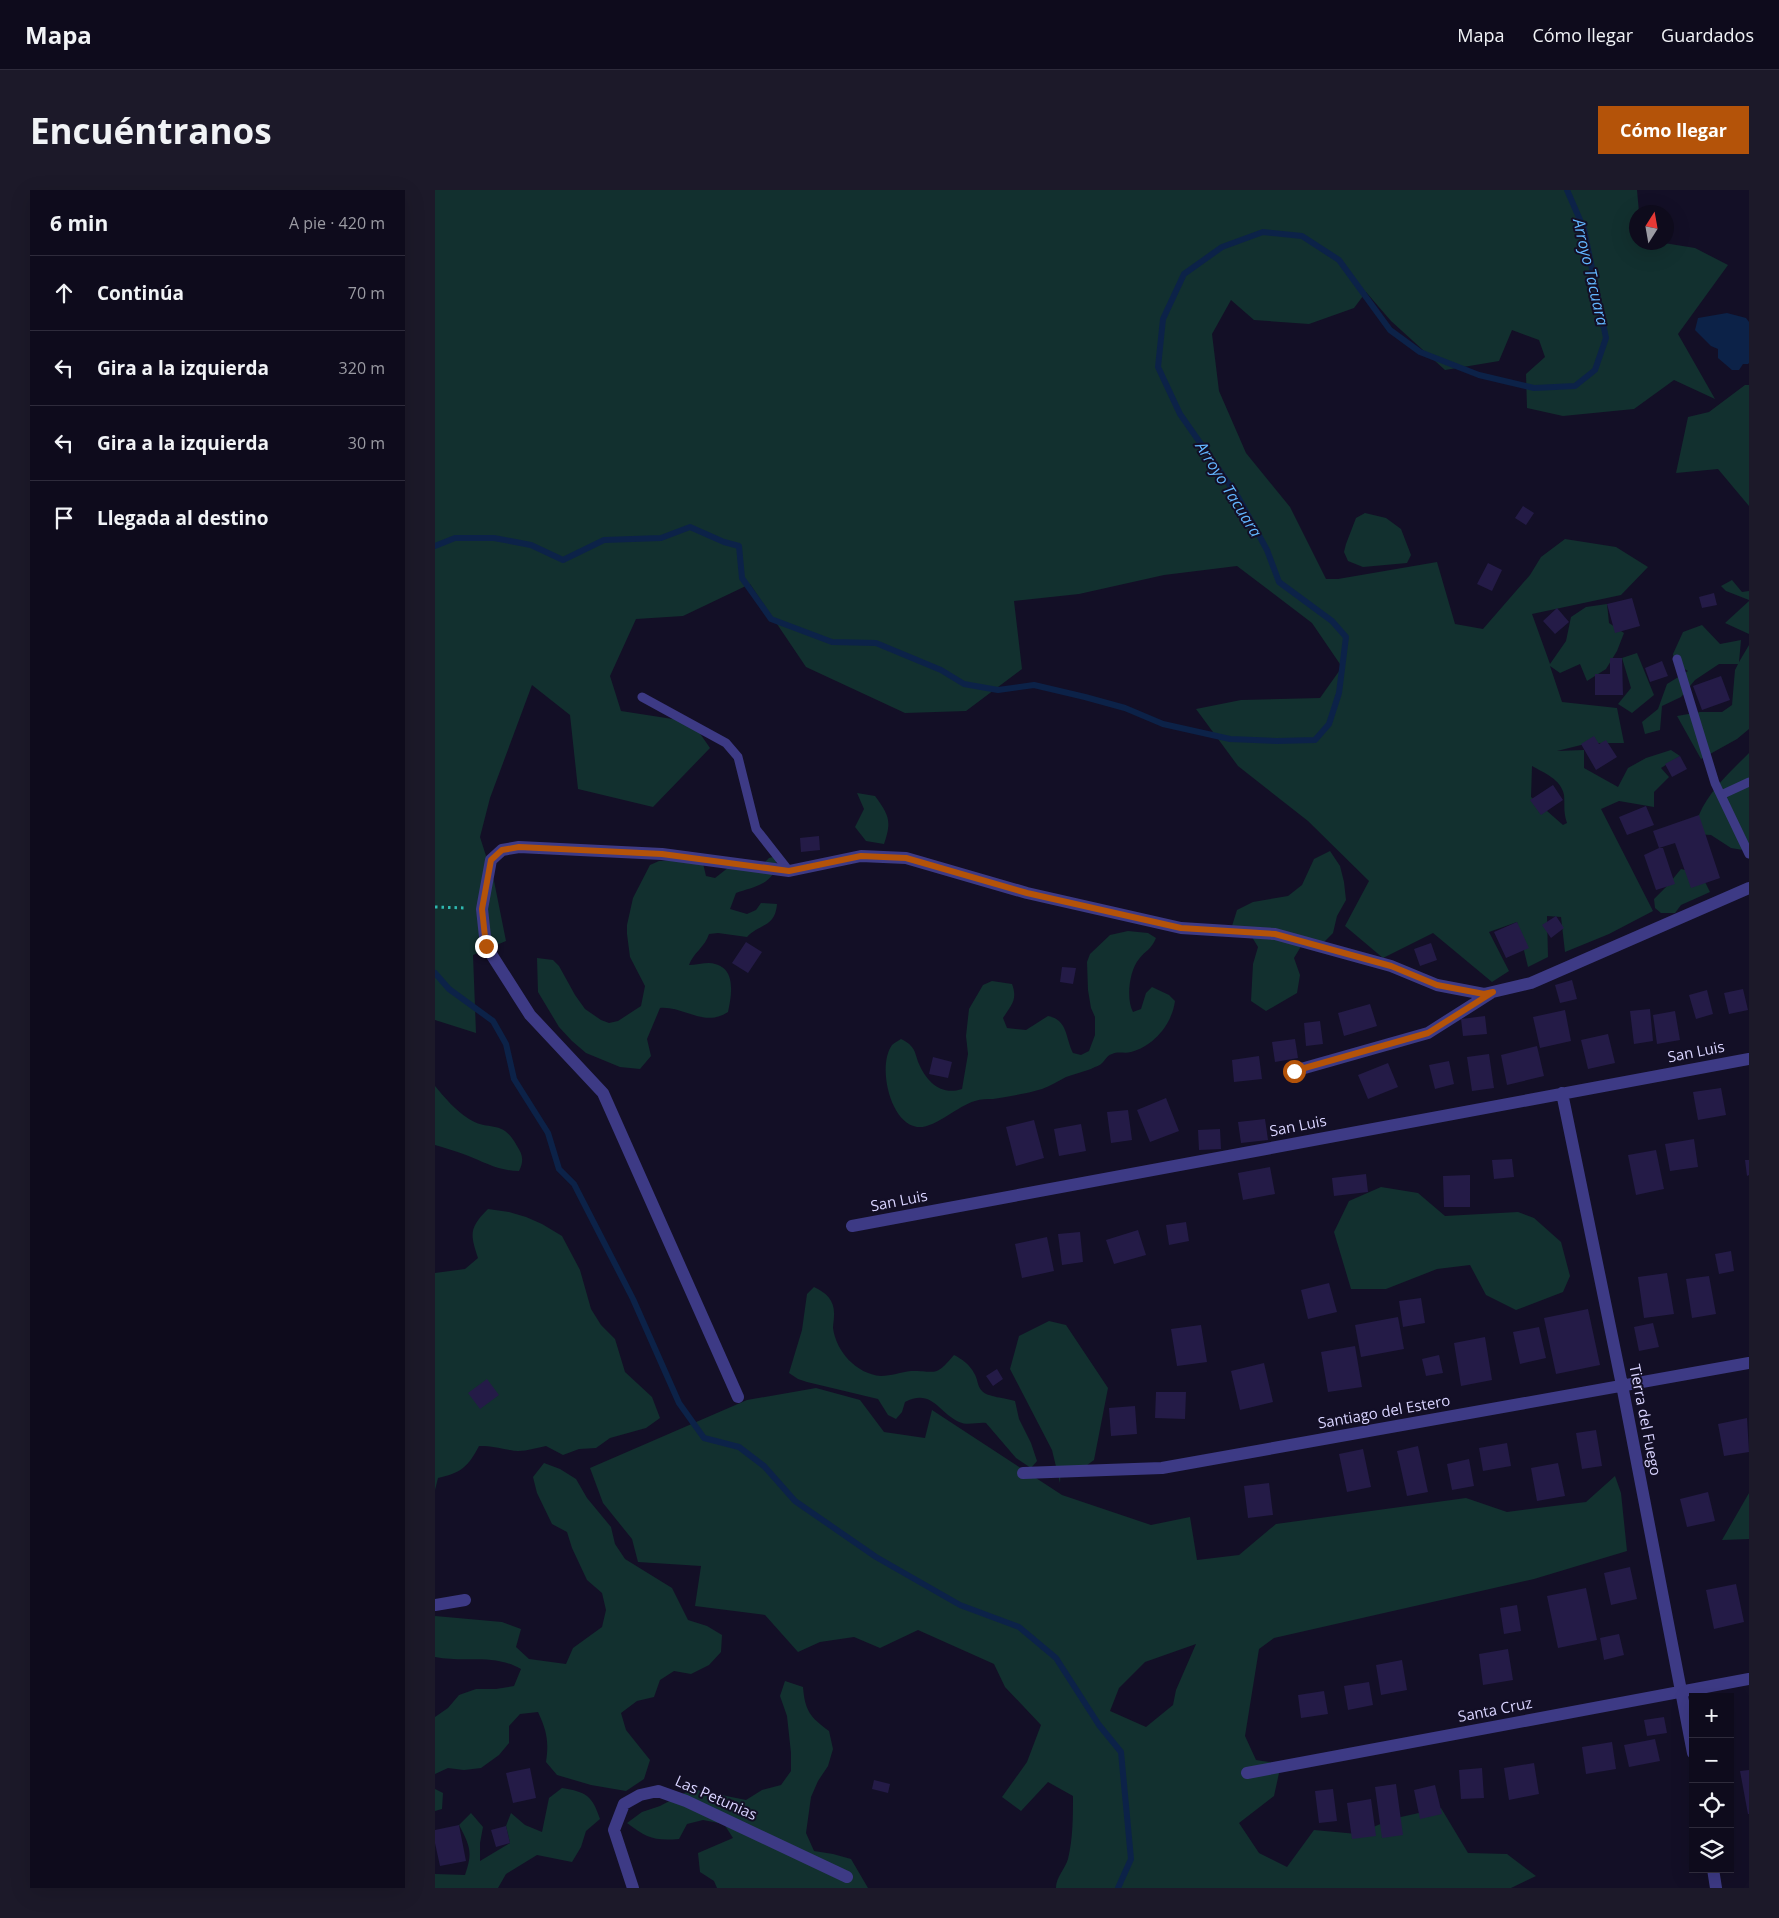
<!DOCTYPE html>
<html lang="es">
<head>
<meta charset="utf-8">
<style>
	:root { --surface:#0e0b1c; --page:#1c1929; --text:#f1f3f6; --muted:#9b9ba3; --line:#2e2b3b; --accent:#b45309 }
	body { margin:0; font-family:"Open Sans",sans-serif; background:var(--page); color:var(--text) }
	.controls { position:absolute; right:15px; bottom:15px; display:grid; overflow:hidden; border-radius:0px; box-shadow:0 5px 20px #0002 }
	.controls button { width:45px; height:45px; display:grid; place-items:center; padding:0; border:0; border-bottom:1px solid var(--line); background:var(--surface); color:var(--text); font:25px sans-serif }
	.compass { position:absolute; left:1194px; top:15px; width:45px; height:45px; border-radius:50%; background:var(--surface); box-shadow:0 5px 20px #0002; rotate:11deg }
	.stop { position:absolute; width:15px; height:15px; margin:-11px; border:4px solid #b45309; border-radius:50%; background:#fff }
	.stop.end { background:#b45309; border-color:#fff; box-shadow:0 1px 5px #0008 }
	.list { margin:0; padding:0; list-style:none }
	h2 { display:flex; justify-content:space-between; align-items:center; height:65px; margin:0; padding:0 20px; font-size:21px }
	h2 small { font-size:16px; font-weight:400; color:var(--muted) }
	.list li { display:grid; grid-template-columns:32px 1fr auto; gap:15px; align-items:center; box-sizing:border-box; height:75px; padding:0 20px; border-top:1px solid var(--line) }
	.list b { display:block; font-size:19px; white-space:nowrap }
	.list em { font-size:16px; font-style:normal; color:var(--muted) }
	.icon { flex:none; width:28px; height:28px; fill:none; stroke:currentColor; stroke-width:2; stroke-linecap:round; stroke-linejoin:round }
	.map { position:relative; flex:none; width:1314px; height:1698px; overflow:hidden; border-radius:0px }
	header { display:flex; align-items:center; gap:30px; box-sizing:border-box; height:70px; padding:0 25px; background:var(--surface); border-bottom:1px solid var(--line) }
	header strong { font-size:24px }
	nav { display:flex; gap:28px; margin-inline-start:auto; font-size:18px }
	.intro { display:flex; align-items:center; justify-content:space-between; box-sizing:border-box; height:120px; padding:0 30px }
	h1 { margin:0; font-size:35px }
	.button { padding:12px 22px; border-radius:0px; background:var(--accent); color:#fff; font-size:18px; font-weight:700 }
	main { display:flex; gap:30px; padding:0 30px }
	aside { flex:1; background:var(--surface); border-radius:0px; box-shadow:0 5px 20px #0002 }
	.map>svg:first-child { display:block }
	.green { fill:#12302f; fill-rule:evenodd }
	.water { fill:#0c2248 }
	.lines { fill:none; stroke-linecap:round; stroke-linejoin:round }
	.stream { stroke:#0c2248; stroke-width:6 }
	.building { fill:#241b47 }
	.path { stroke:#2fb8b0; stroke-width:3; stroke-dasharray:2.5 4; stroke-linecap:butt }
	.lane { stroke:#3d3a85; stroke-width:9 }
	.street { stroke:#3d3a85; stroke-width:12 }
	.route { stroke:#b45309; stroke-width:6 }
	.labels { text-anchor:middle; stroke-width:4; stroke-linejoin:round; paint-order:stroke }
	.street-label { font-size:15px; fill:#d9d4ff; stroke:#130f26 }
	.water-label { font-size:16px; font-style:italic; fill:#62b6ff; stroke:#130f26 }
</style>
</head>
<body>
<header>
<strong>Mapa</strong>
<nav><a>Mapa</a><a>Cómo llegar</a><a>Guardados</a></nav>
</header>
<div class="intro"><h1>Encuéntranos</h1><a class="button">Cómo llegar</a></div>
<main>
<aside>
<h2>6 min<small>A pie · 420 m</small></h2>
<ul class="list">
<li><svg class="icon" aria-label="ahead" viewBox="0 0 24 24"><path d="M12 20V5M6 11l6-6 6 6"/></svg><div><b>Continúa</b></div><em>70 m</em></li>
<li><svg class="icon" aria-label="left" viewBox="0 0 24 24"><path d="M17 20v-9H6M10 6l-5 5 5 5"/></svg><div><b>Gira a la izquierda</b></div><em>320 m</em></li>
<li><svg class="icon" aria-label="left" viewBox="0 0 24 24"><path d="M17 20v-9H6M10 6l-5 5 5 5"/></svg><div><b>Gira a la izquierda</b></div><em>30 m</em></li>
<li><svg class="icon" aria-label="arrive" viewBox="0 0 24 24"><path d="M6 21V4h12l-3 4 3 4H6"/></svg><div><b>Llegada al destino</b></div></li>
</ul>
</aside>
<div class="map">
<svg width="1314" height="1698" viewBox="0 0 1314 1698">
	<rect width="100%" height="100%" fill="#130f26"/>
	<!-- green -->
	<path class="green" d="M0,0H1202L1204,22H1202V52L1229,53L1260,58L1293,75L1243,144L1280,209L1239,190L1199,219L1128,226L1092,218L1091,184L1110,167L1104,150L1077,140L1064,171L1010,180L956,131L931,102L919,118L874,134L819,130L796,110L777,144L784,201L811,263L855,317L891,389H903L1002,372L1020,434L1048,439L1095,385L1106,367L1130,349L1181,357L1213,377L1186,405L1097,424L1115,474L1131,451L1136,427L1151,417L1172,414L1174,433L1189,443L1182,461L1171,479L1152,491L1145,474L1125,483L1115,476L1127,512L1182,518L1189,553H1154L1122,561L1149,560V578L1183,597L1193,578L1211,568L1236,560L1245,566L1226,578L1234,587L1219,602V617L1184,611L1166,619L1218,721L1174,744L1130,762L1126,727L1112,726L1113,767L1093,777L1082,732L1054,742L1074,781L1057,792L998,743L948,768L910,736L934,691L873,631L803,576L761,519L806,510L885,508L907,477L877,433L802,376L729,385L644,404L579,411L587,479L531,521L470,523L371,477L315,394L248,426L201,429L175,486L186,521L257,532L275,558L218,617L143,599L135,525L97,495L55,608L45,647L59,691L71,751L38,765L41,843L0,830ZM1097,576C1109,583 1126,589 1129,605C1130,615 1128,621 1132,633L1128,635L1096,607Z
		M1310,195H1314V316L1283,279L1241,283L1253,227L1274,222Z
		M930,323L951,328L966,339L976,365L972,373L928,377L913,371L909,362L911,354L921,328Z
		M1297,390L1307,402L1314,401V410L1291,401L1286,396Z
		M1314,411V444L1290,433Z
		M1267,435L1285,454L1306,450L1304,472L1314,455V539L1302,549L1266,569L1242,526L1265,522H1287L1297,515L1300,480L1303,474H1284L1260,490L1246,507L1227,516L1225,540L1210,544L1207,532L1223,519L1232,494L1253,481L1239,473L1238,464L1248,442Z
		M1202,463L1219,505L1197,523L1183,514L1196,498L1187,468Z
		M1314,563V661L1296,658L1276,645L1260,644C1261,638 1262,631 1264,625C1274,601 1296,581 1314,563Z
		M422,603L440,606C454,625 457,631 449,654L431,651L420,637L429,619Z
		M895,661L905,676L909,692L911,710L902,726L898,743L886,755L868,753L859,768L865,785L862,803L831,821L816,811L818,774L823,757L814,742L797,736L802,720L818,712L853,706L867,695L879,669Z
		M342,666C341,670 341,678 339,682C332,696 314,698 301,703L295,719L312,724L321,720L326,713L342,714C340,738 325,733 312,747L283,743L274,744C270,757 258,763 254,775C260,775 268,773 274,773C302,775 297,803 293,822C269,838 249,816 225,818L212,849L216,866L205,879L185,877L151,863L137,851L124,837L103,802L102,768L118,770L124,776L140,805L150,819L166,830L174,833L183,831L206,816L210,796L195,767L192,744V735L198,708L215,675L224,671L267,669L271,686L280,688L294,677L322,680L334,668Z
		M1246,679L1266,684L1275,702L1246,715L1240,723H1226L1220,718L1219,709L1232,696Z
		M693,741L713,743L721,748C716,760 711,760 704,769C694,781 691,809 698,822L706,819L711,803L717,797L734,805L740,811C737,834 719,856 696,862C690,864 683,861 677,864C671,866 671,870 666,874C664,876 659,877 656,879C648,882 639,884 631,887C623,891 615,896 607,899C591,904 575,906 558,909C552,909 546,909 540,911C522,916 500,939 482,937C455,933 442,876 457,855C459,853 463,851 466,849C470,851 474,853 476,856C481,861 481,868 484,874C492,892 506,906 527,899L533,864L531,846L534,819L548,795L557,791L577,794C583,810 576,815 568,828L572,838L591,840L613,826C633,830 630,847 638,863L646,865L654,861L660,845V827L656,818L653,800L652,772L655,764L675,745Z
		M0,896C10,908 20,920 34,929C54,942 67,928 82,956C88,965 89,971 84,981C64,981 49,972 31,965C21,961 10,958 0,955Z
		M946,997L983,1003L1010,1026L1083,1022L1099,1028L1126,1052L1135,1086L1128,1102L1081,1120L1051,1105L1035,1075L1002,1079L951,1099H916L899,1042L914,1011Z
		M53,1019L74,1022L91,1027L107,1034L127,1046L145,1080L156,1119L166,1135L180,1149L190,1182L217,1207L225,1228L211,1238L175,1248L161,1258L144,1259L128,1265L111,1256C100,1258 87,1263 75,1260C62,1258 58,1256 44,1256C33,1277 26,1283 3,1288L0,1300V1083L30,1079L43,1068C35,1044 34,1038 53,1019Z
		M379,1097C392,1103 400,1111 399,1126C399,1130 398,1134 398,1138C401,1161 421,1184 446,1186C456,1186 466,1182 476,1181C501,1180 499,1189 519,1165C527,1169 535,1175 539,1183C543,1189 542,1196 547,1201C552,1207 571,1208 580,1211L584,1229L596,1253L602,1271L596,1278L581,1268L551,1233C542,1232 533,1236 524,1232C504,1223 497,1198 470,1212L467,1222L461,1229L453,1225L443,1209L372,1192L363,1189L354,1183L367,1140L372,1104Z
		M614,1131L631,1135L673,1198L659,1270L644,1281L626,1277L625,1293L617,1260L575,1179L584,1146Z
		M381,1198L425,1210L449,1242L490,1248L497,1220L627,1305L716,1335L755,1327L762,1370L804,1365L841,1334L1031,1308L1072,1322L1151,1312L1180,1286L1186,1303L1192,1361L1099,1389L839,1448L824,1459L810,1546L821,1570L846,1574L839,1606L804,1633L824,1663L852,1677L879,1640L922,1644L957,1629L1006,1618L1033,1663L1072,1664L1101,1686L1076,1698H621C621,1687 630,1679 633,1669C638,1649 638,1626 638,1606L613,1592L586,1621L567,1607L592,1572L606,1535L570,1497L559,1474L483,1440L445,1458L419,1447L385,1452L363,1462L330,1425L260,1416L266,1376L203,1372L197,1349L168,1313L155,1278L312,1210ZM761,1454L741,1500L738,1515L711,1537L675,1521L684,1498L710,1472Z
		M109,1273L125,1279L141,1289L152,1308L176,1337L180,1354L190,1369L237,1398L253,1430L272,1436L287,1445L286,1462L274,1475L256,1484L239,1481L225,1490L219,1507L202,1511L186,1523L191,1540L215,1570L209,1589L191,1601L156,1595L122,1585L111,1572C114,1552 112,1541 103,1522L85,1524L74,1536V1553L64,1565L46,1578L29,1580L13,1578L0,1584V1527L13,1518L24,1505L41,1499H61L79,1496L86,1479C57,1463 31,1473 0,1467V1426L67,1432L86,1439L81,1457L94,1469L131,1474L138,1458L167,1437L171,1420L167,1403L152,1390L137,1358L132,1342L117,1334L102,1303L98,1287Z
		M1314,1303V1349L1287,1350Z
		M350,1491L368,1497C370,1521 375,1527 394,1541L398,1559L393,1576L383,1591L376,1607L371,1643L379,1661L398,1664L416,1669L433,1698H282L279,1691L265,1682L263,1663L298,1648L289,1634L268,1630L252,1634L244,1649C219,1651 212,1648 192,1633L207,1622L225,1616L257,1599L311,1610L327,1600L346,1595L356,1581V1563L352,1526L345,1506Z
		M127,1598C151,1602 157,1605 165,1629L151,1641L146,1657L137,1672L102,1665L71,1684L63,1698H0V1684L30,1685C38,1662 35,1656 24,1635L36,1623L48,1637L45,1653V1671L75,1653L71,1636L76,1623L90,1635L107,1642L114,1608Z
		M0,1599L8,1603L7,1619L0,1621Z"/>
	<!-- water -->
	<path class="water" d="M1292,123L1311,128L1314,132V173L1313,174H1308L1304,180H1297L1283,168V159L1276,156L1260,140L1263,128Z"/>
	<g class="lines">
		<!-- stream -->
		<path class="stream" d="M0,356L20,348H59L96,355L128,370L169,350L226,348L255,337L289,352L304,356L307,388L336,429L397,452L441,453L506,480L529,494L563,500L599,495L650,507L690,518L728,534L795,549L842,551L880,550L894,534L904,503L911,447L897,431L844,392L832,360L803,307L745,224L723,177L728,129L749,84L787,57L828,42L867,46L904,70L955,140L985,162L1044,185L1099,198L1140,196L1160,180L1171,148L1149,39L1132,0
			M0,783L14,799L58,831L71,854L79,889L113,943L124,979L139,994L198,1109L244,1213L269,1248L304,1257L329,1276L360,1311L441,1367L525,1415L584,1437L621,1468L664,1535L686,1562L696,1669L683,1698"/>
	</g>
	<!-- building -->
	<path class="building" d="M1088,316L1099,323L1091,335L1080,328Z
		M1053,373L1067,380L1057,401L1042,394Z
		M1279,403L1282,415L1267,418L1264,407Z
		M1197,408L1205,436L1180,443L1172,414Z
		M1122,418L1134,432L1120,444L1108,431Z
		M1175,468H1187L1188,505H1160V484H1175Z
		M1227,471L1233,486L1215,492L1210,478Z
		M1286,486L1295,510L1267,520L1258,496Z
		M1159,546L1164,554L1171,550L1182,567L1161,580L1146,554Z
		M1245,566L1252,579L1237,587L1230,574Z
		M1118,595L1128,610L1106,625L1095,610Z
		M1211,616L1219,635L1192,645L1184,627Z
		M1264,625L1285,688L1256,698L1240,653L1224,658H1228L1240,694L1221,700L1209,665L1224,658L1218,641Z
		M384,646L385,660L366,662L365,648Z
		M1121,726L1129,738L1116,748L1107,735Z
		M1082,732L1094,758L1071,768L1059,742Z
		M311,752L327,762L313,783L297,773Z
		M996,753L1002,770L985,776L979,759Z
		M627,777L641,778L638,794L625,792Z
		M1137,790L1142,809L1125,813L1120,795Z
		M1308,799L1313,820L1294,824L1289,803Z
		M1272,800L1278,824L1261,829L1254,805Z
		M935,814L942,836L909,846L903,823Z
		M1215,819L1218,851L1199,854L1195,821Z
		M1130,820L1136,851L1105,858L1098,827Z
		M1240,821L1245,850L1222,854L1218,825Z
		M1050,826L1052,844L1028,846L1026,829Z
		M885,831L888,854L871,856L869,833Z
		M1173,844L1180,873L1153,879L1146,850Z
		M860,849L863,868L840,872L837,852Z
		M1102,856L1109,886L1072,895L1066,865Z
		M1054,864L1059,898L1037,901L1032,867Z
		M824,866L827,889L799,892L797,870Z
		M498,867L517,872L513,888L494,884Z
		M1014,871L1019,894L1000,899L994,875Z
		M953,873L963,897L933,909L923,885Z
		M1286,898L1291,925L1263,930L1258,902Z
		M731,908L744,941L715,952L702,920Z
		M693,920L697,950L676,953L672,922Z
		M830,929L833,950L806,953L803,932Z
		M599,930L609,968L581,976L571,937Z
		M646,934L651,961L624,966L619,939Z
		M785,939L786,959L764,960L763,940Z
		M1259,949L1263,977L1235,981L1230,954Z
		M1221,960L1229,999L1201,1005L1193,965Z
		M1077,969L1079,987L1059,989L1057,970Z
		M1310,970H1314V985L1312,986Z
		M835,977L840,1004L808,1010L803,983Z
		M931,984L933,1002L899,1006L897,988Z
		M1035,985V1017H1009L1008,986Z
		M751,1032L754,1051L734,1055L731,1035Z
		M703,1040L711,1065L679,1074L671,1050Z
		M645,1042L648,1072L627,1075L623,1044Z
		M612,1047L619,1081L587,1088L580,1054Z
		M1296,1061L1299,1081L1284,1084L1280,1064Z
		M1232,1083L1239,1124L1209,1128L1203,1087Z
		M1274,1086L1281,1124L1257,1128L1251,1089Z
		M894,1093L902,1122L873,1129L866,1100Z
		M986,1108L990,1133L968,1137L964,1111Z
		M1153,1119L1165,1175L1121,1184L1109,1128Z
		M963,1127L969,1159L926,1167L920,1135Z
		M1218,1133L1224,1157L1204,1161L1199,1137Z
		M766,1135L772,1172L742,1176L736,1139Z
		M1104,1137L1111,1168L1085,1174L1078,1142Z
		M1050,1147L1057,1190L1026,1196L1019,1153Z
		M920,1156L927,1197L893,1202L886,1162Z
		M1004,1165L1008,1183L991,1186L987,1169Z
		M829,1173L838,1212L805,1220L796,1181Z
		M562,1179L568,1189L558,1196L551,1186Z
		M52,1189L64,1205L45,1219L33,1203Z
		M721,1202H751L750,1229L720,1228Z
		M700,1216L702,1244L676,1246L674,1218Z
		M1312,1228L1314,1262L1289,1266L1283,1234Z
		M1161,1240L1167,1276L1147,1279L1141,1243Z
		M1072,1253L1076,1276L1048,1281L1044,1258Z
		M983,1256L993,1302L972,1306L962,1261Z
		M928,1259L936,1297L912,1302L904,1264Z
		M1034,1269L1039,1296L1017,1300L1012,1274Z
		M1123,1273L1130,1306L1102,1311L1096,1278Z
		M834,1293L838,1325L813,1328L809,1296Z
		M1273,1302L1280,1331L1252,1337L1245,1309Z
		M1195,1377L1202,1409L1176,1415L1169,1383Z
		M1301,1394L1309,1432L1279,1439L1271,1400Z
		M1151,1398L1162,1450L1123,1458L1112,1406Z
		M1082,1415L1086,1441L1069,1444L1065,1418Z
		M1184,1444L1189,1465L1169,1470L1165,1448Z
		M1073,1459L1078,1490L1048,1495L1044,1464Z
		M967,1470L972,1500L946,1505L941,1475Z
		M934,1492L938,1515L913,1520L909,1496Z
		M889,1501L893,1524L866,1528L863,1505Z
		M1229,1527L1232,1543L1212,1546L1209,1530Z
		M1220,1549L1225,1571L1194,1577L1189,1555Z
		M1177,1552L1181,1579L1151,1584L1147,1557Z
		M1099,1573L1104,1604L1074,1610L1069,1578Z
		M95,1578L101,1608L78,1613L71,1583Z
		M1047,1578L1049,1608L1026,1609L1024,1580Z
		M1314,1580V1624H1313L1305,1581Z
		M439,1590L455,1594L453,1603L437,1599Z
		M961,1594L968,1645L947,1648L940,1597Z
		M1000,1595L1007,1624L985,1629L979,1600Z
		M898,1599L902,1631L884,1633L880,1601Z
		M936,1609L941,1646L917,1649L912,1613Z
		M24,1635L31,1671L5,1676L0,1653V1640Z
		M71,1636L75,1653L61,1657L56,1640Z"/>
	<g class="lines">
		<!-- path -->
		<path class="path" d="M0,717L32,718"/>
		<!-- lane -->
		<path class="lane" d="M1242,469L1280,593L1314,664
			M207,507L291,553L303,567L321,639L354,681
			M1286,605L1314,592"/>
		<!-- street -->
		<path class="street" d="M859,881L993,843L1056,803
			M1127,903L1187,1195L1258,1563
			M417,1036L1314,869
			M303,1207L168,903L95,825L51,756L47,719L56,670L67,660L84,657L227,664L354,681L426,666L471,668L592,703L746,738L840,744L956,776L1002,795L1049,804L1096,793L1314,698
			M588,1283L727,1278L1314,1173
			M0,1415L30,1410
			M812,1583L1314,1489
			M1278,1679L1281,1698
			M198,1698L179,1640L189,1614L205,1605L223,1601L251,1611L412,1687"/>
	</g>
	<g class="lines">
		<!-- route -->
		<path class="route" d="M51,756L47,719L56,670L67,660L84,657L227,664L354,681L426,666L471,668L592,703L746,738L840,744L956,776L1002,795L1049,804L1058,802L993,843L859,881"/>
	</g>
	<g class="labels">
		<!-- street labels -->
		<g class="street-label">
			<text transform="translate(1261 862) rotate(-11)" y="5">San Luis</text>
			<text transform="translate(863 936) rotate(-11)" y="5">San Luis</text>
			<text transform="translate(464 1011) rotate(-11)" y="5">San Luis</text>
			<text transform="translate(949 1222) rotate(-10)" y="5">Santiago del Estero</text>
			<text transform="translate(1210 1230) rotate(79)" y="5">Tierra del Fuego</text>
			<text transform="translate(1060 1520) rotate(-11)" y="5">Santa Cruz</text>
			<text transform="translate(281 1608) rotate(24)" y="5">Las Petunias</text>
		</g>
		<!-- water labels -->
		<g class="water-label">
			<text transform="translate(1156 82) rotate(77)" y="6">Arroyo Tacuara</text>
			<text transform="translate(794 299) rotate(58)" y="6">Arroyo Tacuara</text>
		</g>
	</g>
</svg>
<div class="controls">
<button>+</button>
<button>−</button>
<button><svg class="icon" aria-label="locate" viewBox="0 0 24 24"><circle cx="12" cy="12" r="6"/><path d="M12 2v4M12 18v4M2 12h4M18 12h4"/></svg></button>
<button><svg class="icon" aria-label="layers" viewBox="0 0 24 24"><path d="M12 4l9 5-9 5-9-5zM3 14l9 5 9-5"/></svg></button>
</div>
<svg class="compass" viewBox="-18 -18 36 36"><path d="M0-13l5 13h-10z" fill="#e53935"/><path d="M0 13l5-13h-10z" fill="#9b9ba3"/></svg>
<div class="stop" style="left:859px;top:881px"></div>
<div class="stop end" style="left:51px;top:756px"></div>
</div>
</main>
</body>
</html>
